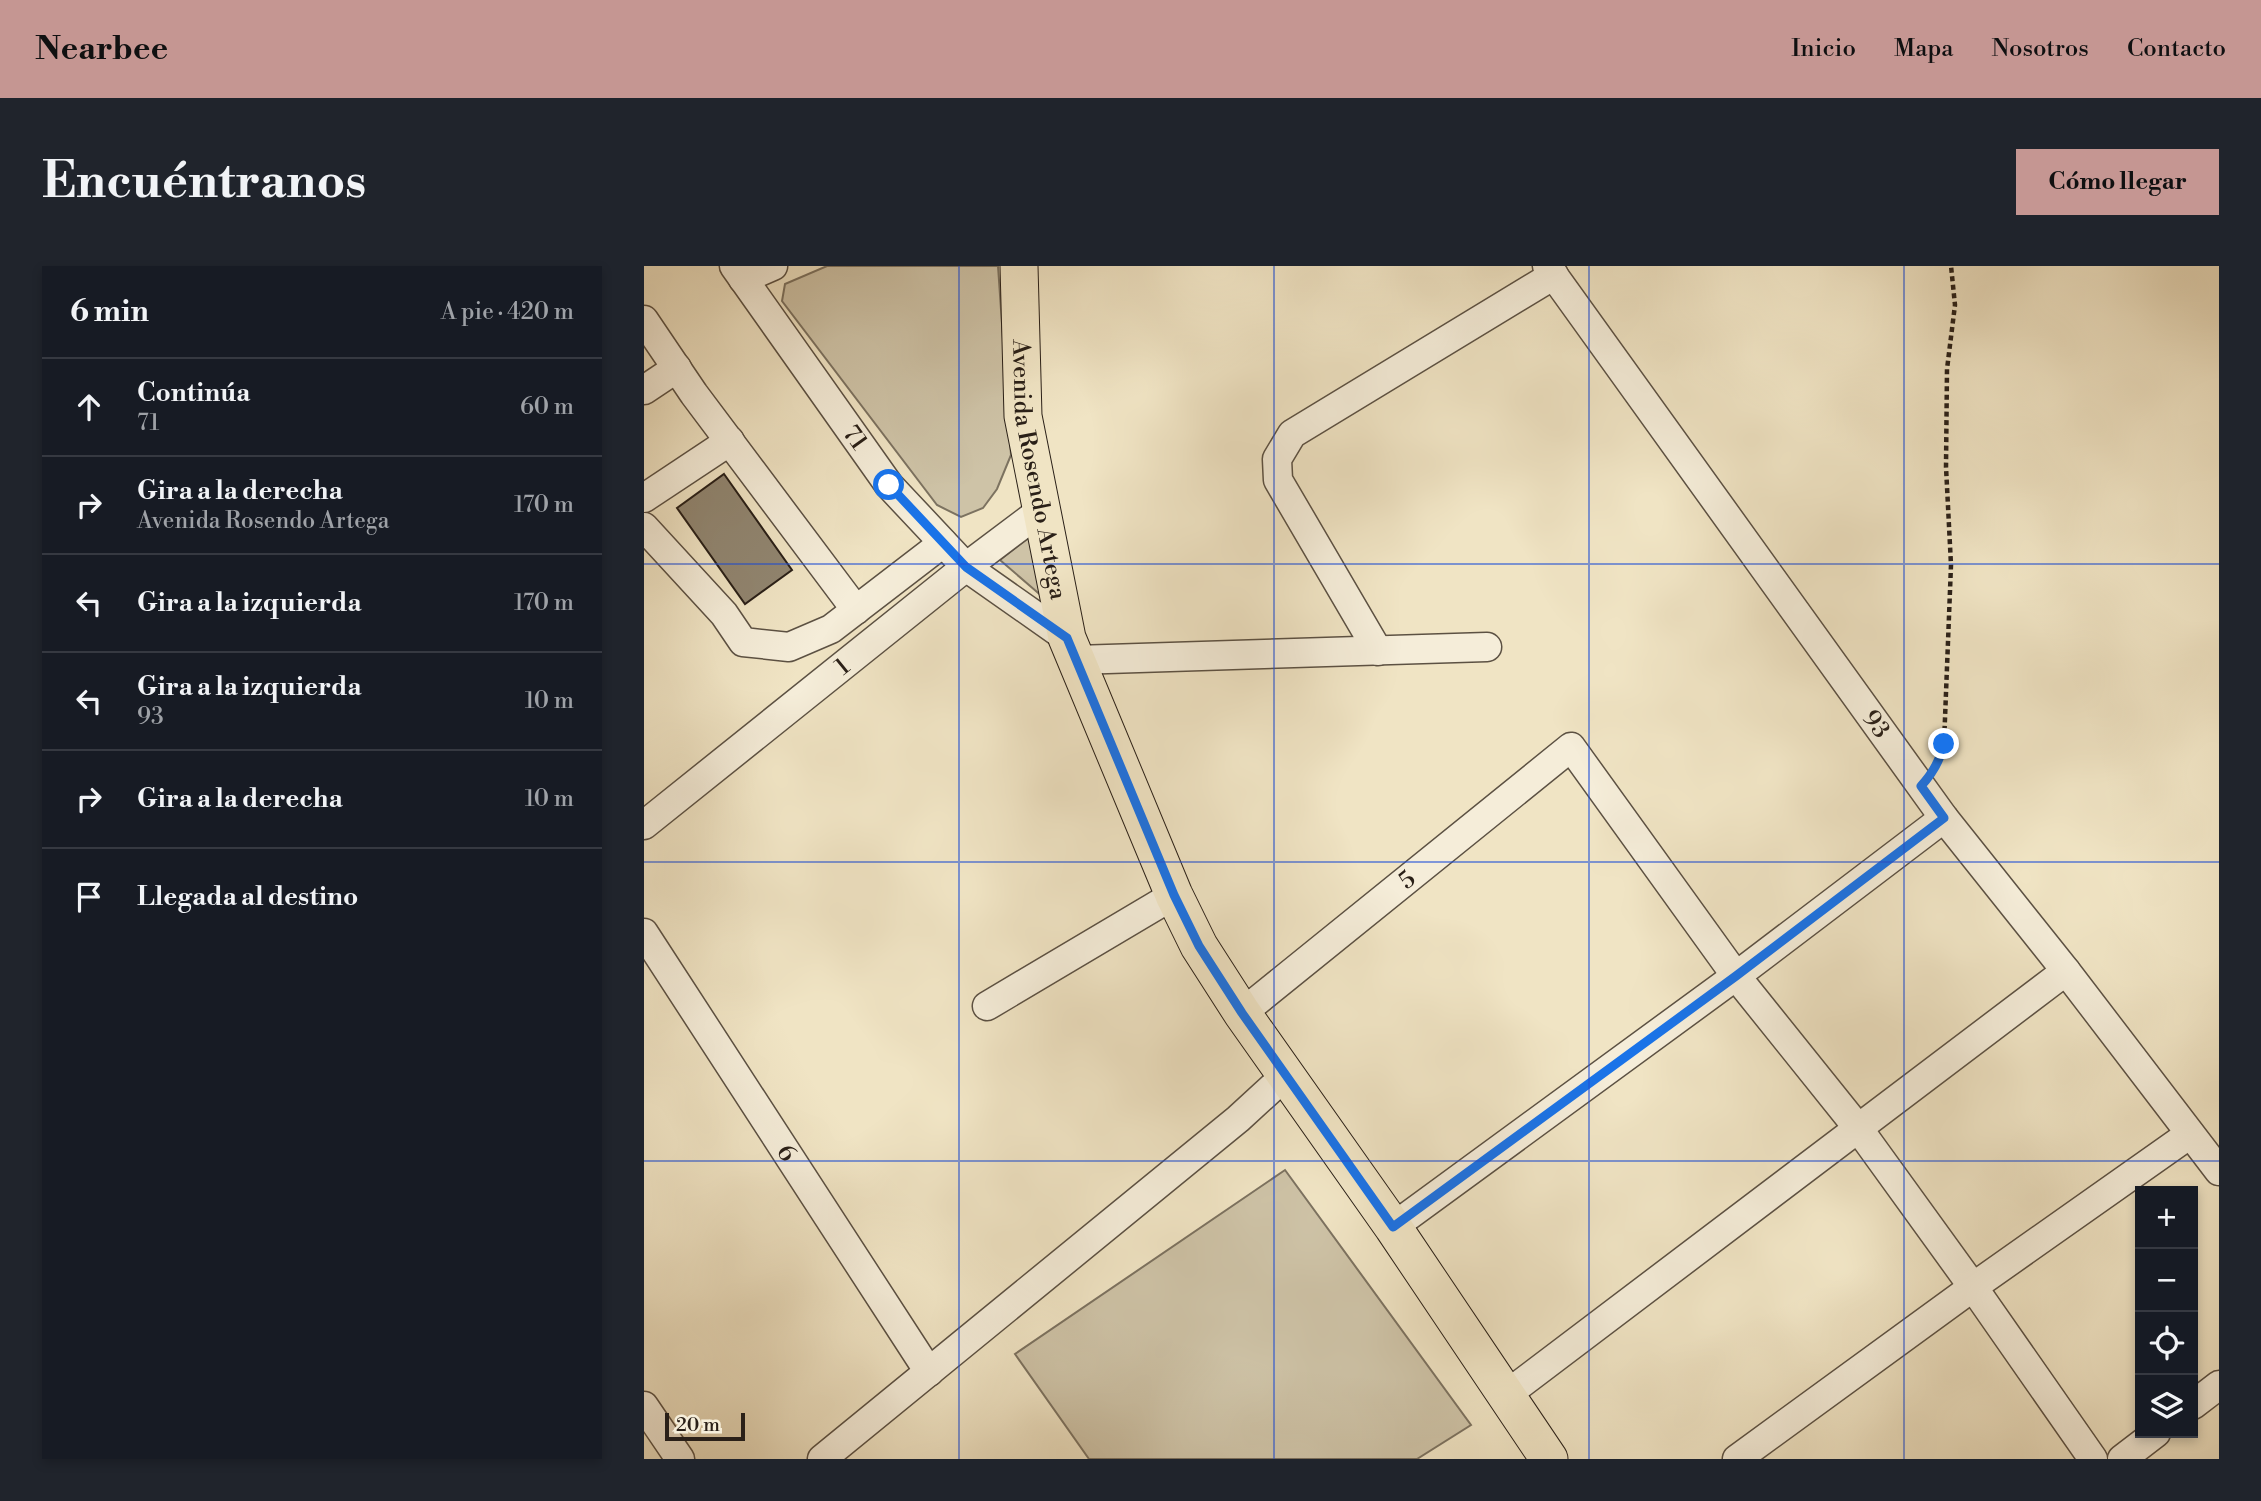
<!DOCTYPE html>
<html lang="es">
<head>
<meta charset="utf-8">
<style>
	:root { --surface:#171b24; --page:#20242c; --text:#f1f3f6; --muted:#9ea1a6; --line:#363941; --accent:#c59692 }
	body { margin:0; font-family:"Libre Bodoni",serif; background:var(--page); color:var(--text) }
	.controls { position:absolute; right:21px; bottom:21px; display:grid; overflow:hidden; border-radius:0px; box-shadow:0 4px 10px #0003 }
	.controls button { width:63px; height:63px; display:grid; place-items:center; padding:0; border:0; border-bottom:2px solid var(--line); background:var(--surface); color:var(--text); font:35px sans-serif }
	.scale { position:absolute; left:21px; bottom:18px; width:80px; box-sizing:border-box; padding-left:7px; border:4px solid #2a2018; border-top:0; font-size:19px; line-height:24px; white-space:nowrap; color:#2a2018; -webkit-text-stroke:5px #f5edd9; paint-order:stroke }
	.stop { position:absolute; width:21px; height:21px; margin:-16px; border:5px solid #1a73e8; border-radius:50%; background:#fff }
	.stop.end { background:#1a73e8; border-color:#fff; box-shadow:0 2px 7px #0008 }
	.list { margin:0; padding:0; list-style:none }
	h2 { display:flex; justify-content:space-between; align-items:center; height:91px; margin:0; padding:0 28px; font-size:30px }
	h2 small { font-size:23px; font-weight:400; color:var(--muted) }
	.list li { display:grid; grid-template-columns:46px 1fr auto; gap:21px; align-items:center; box-sizing:border-box; height:98px; padding:0 28px; border-top:2px solid var(--line) }
	.list b { display:block; font-size:26px; white-space:nowrap }
	.list p { margin:0; font-size:23px; white-space:nowrap; color:var(--muted) }
	.list em { font-size:23px; font-style:normal; color:var(--muted) }
	.icon { flex:none; width:38px; height:38px; fill:none; stroke:currentColor; stroke-width:2; stroke-linecap:round; stroke-linejoin:round }
	.map { position:relative; flex:none; width:1575px; height:1193px; overflow:hidden; border-radius:0px }
	header { display:flex; align-items:center; gap:42px; box-sizing:border-box; height:98px; padding:0 35px; background:var(--accent); color:#111 }
	header strong { font-size:33px }
	nav { display:flex; gap:38px; margin-inline-start:auto; font-size:24px }
	.intro { display:flex; align-items:center; justify-content:space-between; box-sizing:border-box; height:168px; padding:0 42px }
	h1 { margin:0; font-size:49px }
	.button { padding:18px 32px; border-radius:0px; background:var(--accent); color:#111; font-size:24px; font-weight:700 }
	main { display:flex; gap:42px; padding:0 42px }
	aside { flex:1; background:var(--surface); border-radius:0px; box-shadow:0 4px 10px #0003 }
	.map>svg:first-child { display:block }
	.green { fill:#cec3a7; stroke:#7c7260; stroke-width:2 }
	.building { fill:#918671; stroke:#2a2018; stroke-width:2 }
	.lines { fill:none; stroke-linecap:round; stroke-linejoin:round }
	.minor-casing { stroke:#5c5143; stroke-width:31 }
	.major-casing { stroke:#2a2018; stroke-width:39 }
	.path { stroke:#2a2018; stroke-width:4.5; stroke-dasharray:5 3.5; stroke-linecap:butt }
	.minor { stroke:#f5edd9; stroke-width:28 }
	.major { stroke:#f0e4c4; stroke-width:37 }
	.route { stroke:#1a73e8; stroke-width:9 }
	.grid { fill:none; stroke:#1d4ed8; stroke-width:2; stroke-opacity:0.55 }
	.labels { text-anchor:middle; stroke-width:5; stroke-linejoin:round; paint-order:stroke }
	.street-label { font-size:24px; fill:#2a2018; stroke:#f5edd9 }
</style>
</head>
<body>
<header>
<strong>Nearbee</strong>
<nav><a>Inicio</a><a>Mapa</a><a>Nosotros</a><a>Contacto</a></nav>
</header>
<div class="intro"><h1>Encuéntranos</h1><a class="button">Cómo llegar</a></div>
<main>
<aside>
<h2>6 min<small>A pie · 420 m</small></h2>
<ul class="list">
<li><svg class="icon" aria-label="ahead" viewBox="0 0 24 24"><path d="M12 20V5M6 11l6-6 6 6"/></svg><div><b>Continúa</b><p>71</p></div><em>60 m</em></li>
<li><svg class="icon" aria-label="right" viewBox="0 0 24 24"><path d="M7 20v-9h11M14 6l5 5-5 5"/></svg><div><b>Gira a la derecha</b><p>Avenida Rosendo Artega</p></div><em>170 m</em></li>
<li><svg class="icon" aria-label="left" viewBox="0 0 24 24"><path d="M17 20v-9H6M10 6l-5 5 5 5"/></svg><div><b>Gira a la izquierda</b></div><em>170 m</em></li>
<li><svg class="icon" aria-label="left" viewBox="0 0 24 24"><path d="M17 20v-9H6M10 6l-5 5 5 5"/></svg><div><b>Gira a la izquierda</b><p>93</p></div><em>10 m</em></li>
<li><svg class="icon" aria-label="right" viewBox="0 0 24 24"><path d="M7 20v-9h11M14 6l5 5-5 5"/></svg><div><b>Gira a la derecha</b></div><em>10 m</em></li>
<li><svg class="icon" aria-label="arrive" viewBox="0 0 24 24"><path d="M6 21V4h12l-3 4 3 4H6"/></svg><div><b>Llegada al destino</b></div></li>
</ul>
</aside>
<div class="map">
<svg width="1575" height="1193" viewBox="0 0 1575 1193">
	<rect width="100%" height="100%" fill="#f0e4c4"/>
	<filter id="stains"><feTurbulence type="fractalNoise" baseFrequency=".00286" numOctaves="4"/><feColorMatrix values="0 0 0 0 .2 0 0 0 0 .09 0 0 0 0 .02 0 0 0 .5 -.17"/></filter>
	<radialGradient id="worn" r=".72"><stop offset=".6" stop-color="#630" stop-opacity="0"/><stop offset="1" stop-color="#630" stop-opacity=".3"/></radialGradient>
	<!-- green -->
	<path class="green" d="M183,0H354L367,189L353,223L339,242L317,251L293,239L138,35L141,18Z
		M385,271L400,332L356,294Z
		M641,904L827,1159L773,1193H445L371,1088Z"/>
	<!-- building -->
	<path class="building" d="M80,208L148,304L101,338L33,242Z"/>
	<g class="lines">
		<defs>
			<g id="minor">
				<path id="s1" d="M90,0L245,219L322,301L423,372"/>
				<path id="s2" d="M903,0L1300,552L1422,705L1575,905"/>
				<path d="M99,13L129,0"/>
				<path d="M0,54L50,128L212,344"/>
				<path d="M0,124L33,102"/>
				<path d="M0,232L86,175"/>
				<path d="M0,261L80,348L99,376L145,381L187,363L299,277"/>
				<path d="M734,385L634,214L633,193L648,168L910,9"/>
				<path d="M432,394L843,381"/>
				<path id="s3" d="M0,559L322,301L399,243"/>
				<path id="s4" d="M0,667L285,1106"/>
				<path d="M343,740L530,629"/>
				<path id="s5" d="M598,747L927,481L1092,710L1214,862L1329,1021L1449,1193"/>
				<path d="M749,961L1092,710L1300,552"/>
				<path d="M862,1129L1422,705"/>
				<path d="M1549,1139L1575,1119"/>
				<path d="M0,1140L36,1193"/>
				<path d="M178,1193L594,853L642,809"/>
				<path d="M1093,1193L1329,1021L1546,868"/>
				<path d="M1478,1193L1512,1167"/>
			</g>
			<g id="major">
				<path id="s6" d="M375,0L379,150L423,372L530,629L555,680L598,747L749,961L905,1193"/>
			</g>
		</defs>
		<!-- minor casing -->
		<use href="#minor" class="minor-casing"/>
		<!-- major casing -->
		<use href="#major" class="major-casing"/>
		<!-- path -->
		<path class="path" d="M1294,498L1300,478L1307,299L1302,201L1303,103L1311,39L1307,0"/>
		<!-- minor -->
		<use href="#minor" class="minor"/>
		<!-- major -->
		<use href="#major" class="major"/>
	</g>
	<g class="lines">
		<!-- route -->
		<path class="route" d="M245,219L322,301L423,372L530,629L555,680L598,747L749,961L1092,710L1300,552L1277,520C1289,507 1296,495 1300,478"/>
	</g>
	<!-- grid -->
	<path class="grid" d="M315,0V1193M630,0V1193M945,0V1193M1260,0V1193M0,298H1575M0,596H1575M0,895H1575"/>
	<g class="labels">
		<!-- street labels -->
		<g class="street-label">
			<text dy="8" stroke="none"><textPath href="#s1" startOffset="210">71</textPath></text>
			<text dy="8" stroke="none"><textPath href="#s6" startOffset="205">Avenida Rosendo Artega</textPath></text>
			<text dy="8" stroke="none"><textPath href="#s3" startOffset="254">1</textPath></text>
			<text dy="8" stroke="none"><textPath href="#s2" startOffset="564">93</textPath></text>
			<text dy="8" stroke="none"><textPath href="#s5" startOffset="212">5</textPath></text>
			<text dy="8" stroke="none"><textPath href="#s4" startOffset="262">6</textPath></text>
		</g>
	</g>
	<rect width="100%" height="100%" filter="url(#stains)"/>
	<rect width="100%" height="100%" fill="url(#worn)"/>
</svg>
<div class="controls">
<button>+</button>
<button>−</button>
<button><svg class="icon" aria-label="locate" viewBox="0 0 24 24"><circle cx="12" cy="12" r="6"/><path d="M12 2v4M12 18v4M2 12h4M18 12h4"/></svg></button>
<button><svg class="icon" aria-label="layers" viewBox="0 0 24 24"><path d="M12 4l9 5-9 5-9-5zM3 14l9 5 9-5"/></svg></button>
</div>
<div class="scale">20 m</div>
<div class="stop" style="left:245px;top:219px"></div>
<div class="stop end" style="left:1300px;top:478px"></div>
</div>
</main>
</body>
</html>
